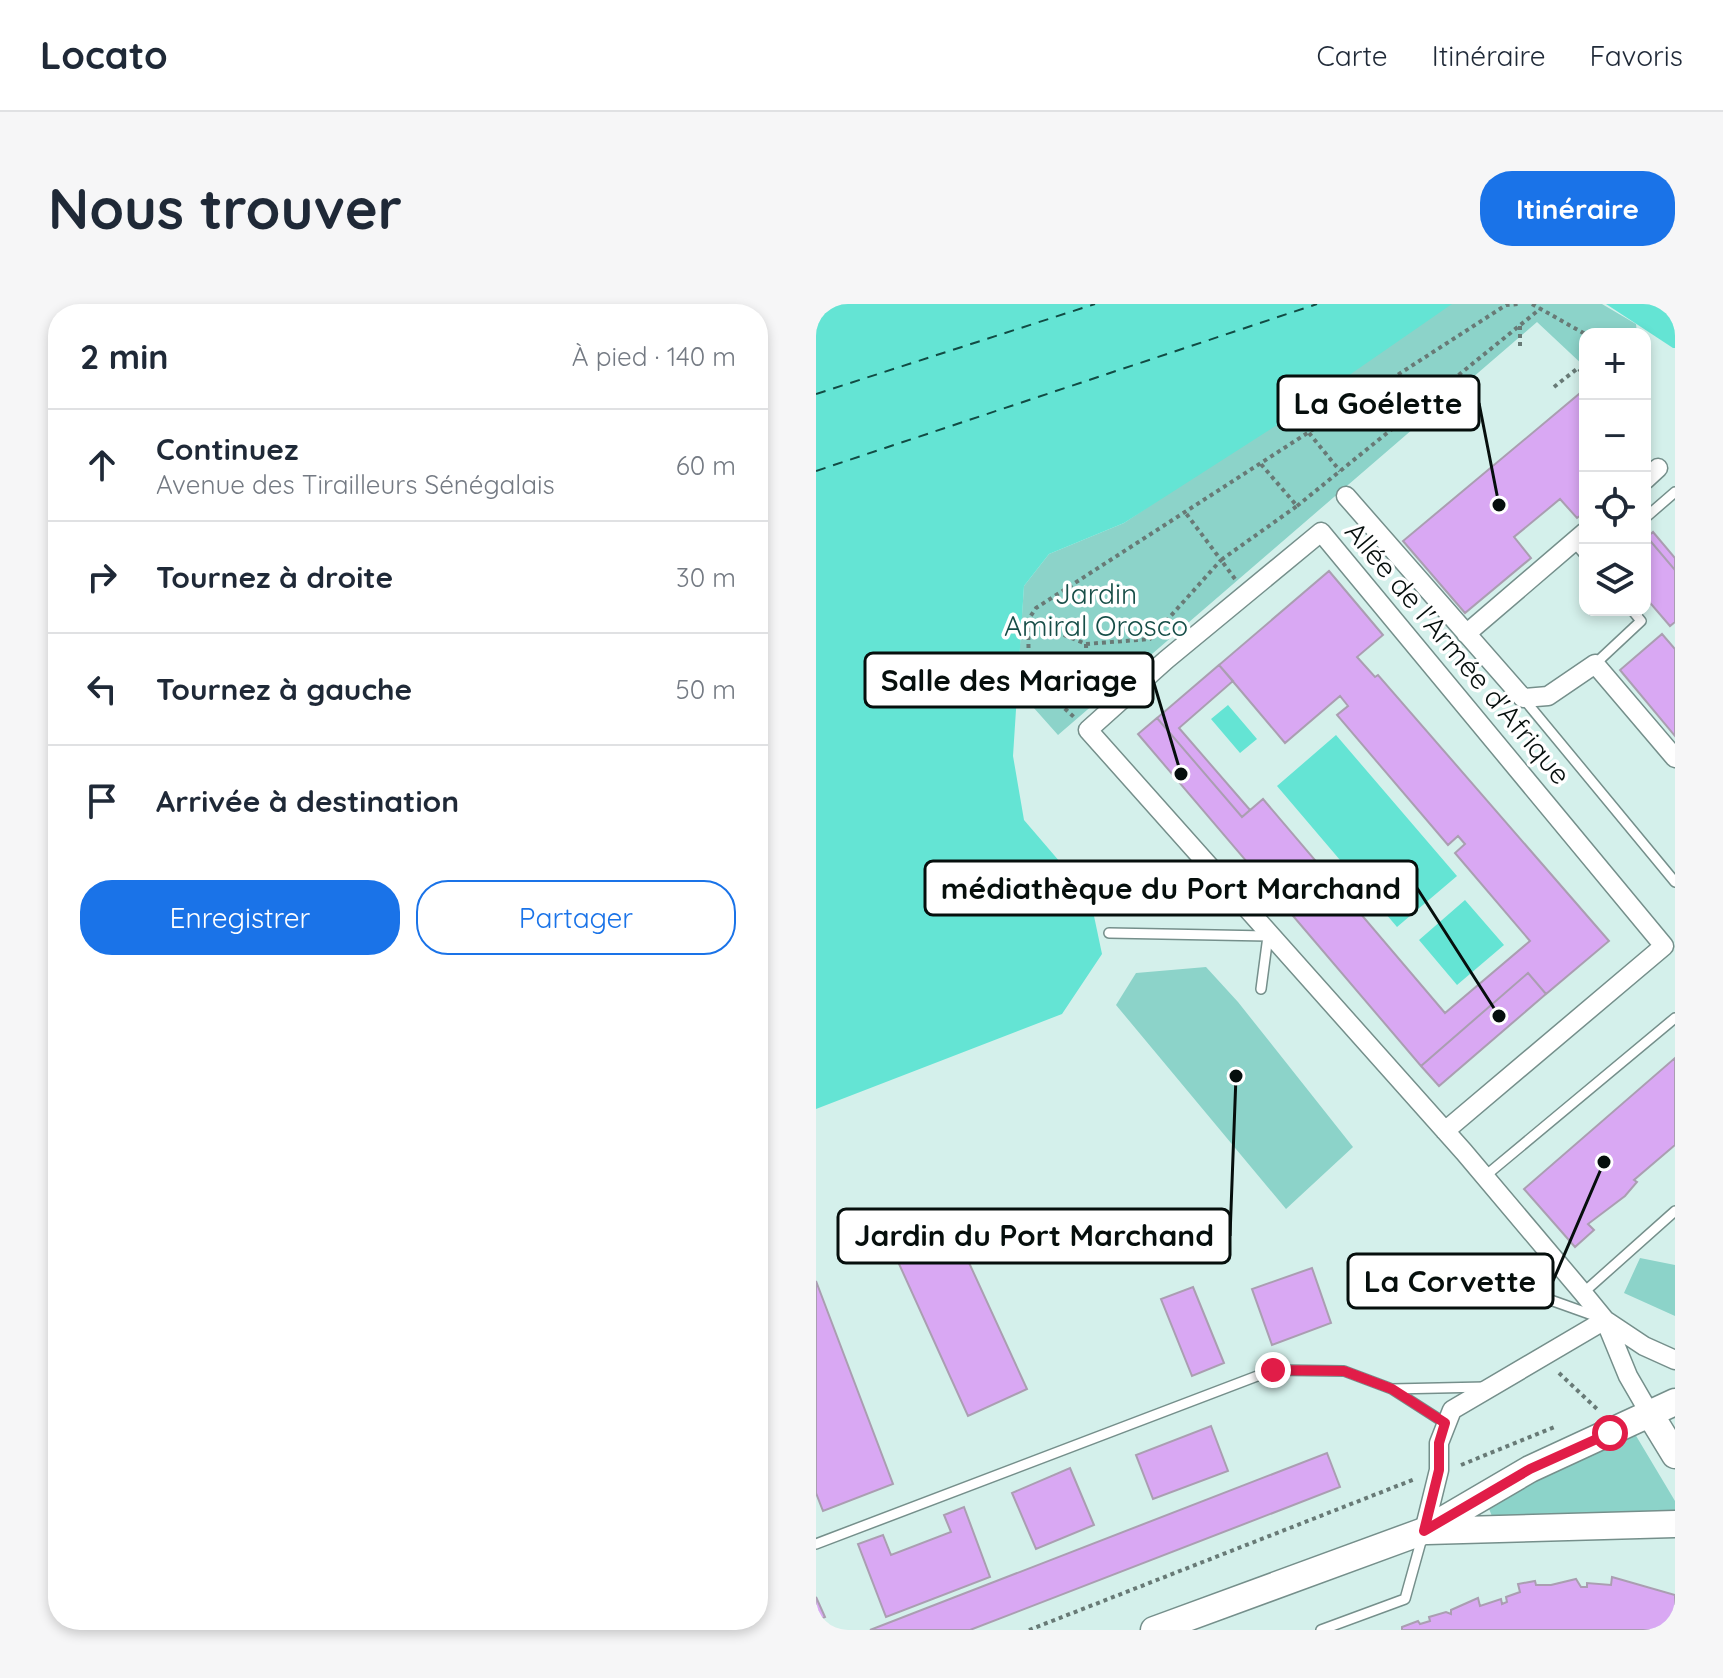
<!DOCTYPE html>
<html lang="fr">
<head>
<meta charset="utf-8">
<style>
	:root { --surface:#fff; --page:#f6f6f7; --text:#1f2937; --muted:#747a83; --line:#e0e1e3; --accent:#1a73e8 }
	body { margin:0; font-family:Quicksand,sans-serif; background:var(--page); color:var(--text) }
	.controls { position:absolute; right:24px; top:24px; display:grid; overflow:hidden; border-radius:16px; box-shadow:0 4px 12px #0003 }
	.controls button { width:72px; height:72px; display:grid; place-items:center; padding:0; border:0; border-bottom:2px solid var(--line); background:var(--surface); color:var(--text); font:40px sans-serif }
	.stop { position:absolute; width:24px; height:24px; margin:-18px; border:6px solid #e11d48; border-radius:50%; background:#fff }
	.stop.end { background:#e11d48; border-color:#fff; box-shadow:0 2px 8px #0008 }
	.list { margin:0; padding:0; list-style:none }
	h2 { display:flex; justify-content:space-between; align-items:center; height:104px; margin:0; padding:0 32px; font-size:34px }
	h2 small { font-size:26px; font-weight:400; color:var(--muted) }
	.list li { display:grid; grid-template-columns:52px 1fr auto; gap:24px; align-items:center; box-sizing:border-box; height:112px; padding:0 32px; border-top:2px solid var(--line) }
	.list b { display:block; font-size:30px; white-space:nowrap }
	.list p { margin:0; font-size:26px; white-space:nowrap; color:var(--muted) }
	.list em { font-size:26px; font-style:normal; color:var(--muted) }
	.actions { display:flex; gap:16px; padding:24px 32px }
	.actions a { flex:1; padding:18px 0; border:2px solid var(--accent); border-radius:32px; text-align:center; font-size:28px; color:var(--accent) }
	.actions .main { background:var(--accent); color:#fff }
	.icon { flex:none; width:44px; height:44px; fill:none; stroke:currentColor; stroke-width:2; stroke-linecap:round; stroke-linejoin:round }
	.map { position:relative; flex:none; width:859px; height:1326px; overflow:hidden; border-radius:32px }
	header { display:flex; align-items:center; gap:48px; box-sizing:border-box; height:112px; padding:0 40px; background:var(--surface); border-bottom:2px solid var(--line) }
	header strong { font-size:38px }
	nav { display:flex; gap:44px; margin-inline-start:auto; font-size:28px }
	.intro { display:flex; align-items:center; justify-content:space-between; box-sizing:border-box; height:192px; padding:0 48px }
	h1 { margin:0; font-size:56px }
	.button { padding:20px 36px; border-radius:32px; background:var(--accent); color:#fff; font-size:28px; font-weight:700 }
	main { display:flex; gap:48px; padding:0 48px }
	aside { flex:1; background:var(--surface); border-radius:32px; box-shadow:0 4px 12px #0003 }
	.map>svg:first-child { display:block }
	.green { fill:#8cd3c9 }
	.water { fill:#64e4d4 }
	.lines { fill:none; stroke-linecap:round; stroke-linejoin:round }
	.ferry { stroke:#124b44; stroke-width:2; stroke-dasharray:10 8; stroke-linecap:butt }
	.building { fill:#d9a8f3; stroke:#aa9eb1; stroke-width:2 }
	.lane-casing { stroke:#758f8b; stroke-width:12 }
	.street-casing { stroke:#758f8b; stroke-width:21 }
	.secondary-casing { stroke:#758f8b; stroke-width:29 }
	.path { stroke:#687a76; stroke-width:4; stroke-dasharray:4 4; stroke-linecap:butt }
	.lane { stroke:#fff; stroke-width:9 }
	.street { stroke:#fff; stroke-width:18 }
	.secondary { stroke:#fff; stroke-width:26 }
	.route { stroke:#e11d48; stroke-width:10 }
	.labels { text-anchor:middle; stroke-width:7; stroke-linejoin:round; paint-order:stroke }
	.park-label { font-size:28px; fill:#174e48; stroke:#fff }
	.street-label { font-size:28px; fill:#060f0d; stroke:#fff }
	.leader { fill:none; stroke:#060f0d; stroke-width:3 }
	.callout-dot { fill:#060f0d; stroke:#fff; stroke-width:3 }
	.callout { fill:#fff; stroke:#060f0d; stroke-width:3 }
	.callout-label { font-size:30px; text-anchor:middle; font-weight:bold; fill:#060f0d }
</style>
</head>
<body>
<header>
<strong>Locato</strong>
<nav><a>Carte</a><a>Itinéraire</a><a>Favoris</a></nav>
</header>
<div class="intro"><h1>Nous trouver</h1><a class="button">Itinéraire</a></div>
<main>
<aside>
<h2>2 min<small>À pied · 140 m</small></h2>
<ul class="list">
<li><svg class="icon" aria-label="ahead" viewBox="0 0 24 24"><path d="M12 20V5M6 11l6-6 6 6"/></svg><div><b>Continuez</b><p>Avenue des Tirailleurs Sénégalais</p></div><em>60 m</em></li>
<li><svg class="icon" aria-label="right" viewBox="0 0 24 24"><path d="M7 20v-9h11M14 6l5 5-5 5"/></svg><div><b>Tournez à droite</b></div><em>30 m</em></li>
<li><svg class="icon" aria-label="left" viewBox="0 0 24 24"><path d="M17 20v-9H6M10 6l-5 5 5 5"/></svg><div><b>Tournez à gauche</b></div><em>50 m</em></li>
<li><svg class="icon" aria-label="arrive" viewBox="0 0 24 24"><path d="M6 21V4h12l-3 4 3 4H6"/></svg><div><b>Arrivée à destination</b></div></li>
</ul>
<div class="actions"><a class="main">Enregistrer</a><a>Partager</a></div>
</aside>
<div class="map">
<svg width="859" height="1326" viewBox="0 0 859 1326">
	<rect width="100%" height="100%" fill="#d4f0eb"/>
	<!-- green -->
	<path class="green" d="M634,0H786L820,20L821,30H769V63L721,18L242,431L201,385L208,282L233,250L308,219Z
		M390,663L422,698L537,843L470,905L300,701L320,669Z
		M824,954L859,961V1012L808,989Z
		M813,1120L859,1197V1220L681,1225L668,1192Z"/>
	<!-- water -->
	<path class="water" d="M0,0H636L461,121L308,219L233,250L208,282L197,452L208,516L274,593L286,650L246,710L0,805Z
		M790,0H859V44H857Z
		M412,401L441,435L424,449L395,415Z
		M520,431L641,572L581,623L461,482Z
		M649,596L688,641L641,681L603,636Z"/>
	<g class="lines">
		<!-- ferry -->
		<path class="ferry" d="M0,90L279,0
			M0,167L501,0"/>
	</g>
	<!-- building -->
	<path class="building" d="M769,85V208L761,214L744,195L698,233L715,254L649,309L587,237Z
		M837,228L859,254V266L831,233Z
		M831,233L859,266V318L854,322L829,293Z
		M513,267L567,331L541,353L559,373L562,371L793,637L730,690L712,669L605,762L322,430L341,414L426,513L447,495L629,709L714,637L639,549L649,540L642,532L632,541L521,411L532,402L524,392L469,439L403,361Z
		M846,330L859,345V432L804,366Z
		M403,361L417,377L363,424L434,506L426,513L341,414Z
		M712,669L730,690L623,782L605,762Z
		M859,754V841L818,876L821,878L809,892L772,920L778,926L759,943L708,885Z
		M132,913L211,1085L152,1112L74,940Z
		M496,964L515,1019L456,1041L436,985Z
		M0,977L77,1180L7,1207L0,1189Z
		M377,983L408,1059L376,1072L345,995Z
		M395,1122L412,1167L337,1195L320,1151Z
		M511,1149L524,1183L154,1326H54Z
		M254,1164L278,1221L220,1245L196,1189Z
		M148,1203L174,1273L70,1313L42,1240L67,1231L75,1251L135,1228L128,1211Z
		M796,1273L859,1291V1326H586V1323L602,1317L604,1320L614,1317L613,1313L630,1308L635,1310V1306L662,1294L664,1302L685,1295L686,1300L691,1298L690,1293L704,1288L702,1280L719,1277L720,1281H735L760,1275L765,1283H771V1279L795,1281Z
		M0,1293L9,1313L0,1317Z"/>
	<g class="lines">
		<defs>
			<path id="lane" d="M829,214L859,188
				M758,238L769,251
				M779,360L825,317L816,306
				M707,394L859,578
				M293,629L452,632L445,685
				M668,873L859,714
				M767,989L859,907
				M726,993L782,1013
				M629,1119L576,1085L669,1083
				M0,1240L457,1066L528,1067L576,1085
				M505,1326L589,1295L606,1234"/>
			<path id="street" d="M829,176L842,164
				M530,192L707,394L732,392L779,360L859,454
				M650,330L769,228
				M629,827L848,642L505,228L350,356L272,426L648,848L767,989L789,1016L812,1072L834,1110
				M789,1016L828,1042L859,1056
				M608,1227L623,1166V1139L636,1106L789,1016"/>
			<path id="secondary" d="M834,1110L859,1151
				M611,1227L859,1220
				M338,1326L608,1227L714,1165L859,1098"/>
		</defs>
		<!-- lane casing -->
		<use href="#lane" class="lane-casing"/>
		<!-- street casing -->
		<use href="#street" class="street-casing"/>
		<!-- secondary casing -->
		<use href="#secondary" class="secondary-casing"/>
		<!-- path -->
		<path class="path" d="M716,0L769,30
			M704,22V44
			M738,83L762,64L769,72
			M493,129L524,167
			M481,202L724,5
			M419,275L405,256L481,202L444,159
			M212,316L213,371L259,414
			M270,340L334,335L405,256L369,208
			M271,400L270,340L212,316L220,304L690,1L703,0
			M743,1069L781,1105L778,1106
			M645,1161L741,1122
			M213,1326L599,1175"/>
		<!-- lane -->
		<use href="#lane" class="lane"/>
		<!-- street -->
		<use href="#street" class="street"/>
		<!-- secondary -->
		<use href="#secondary" class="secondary"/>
	</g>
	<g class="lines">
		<!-- route -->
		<path class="route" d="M457,1066L528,1067L576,1085L629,1119L623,1139V1166L608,1227L714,1165L794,1129"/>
	</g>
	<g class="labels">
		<!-- park labels -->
		<g class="park-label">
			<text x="280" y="300">Jardin<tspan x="280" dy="32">Amiral Orosco</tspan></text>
		</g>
		<!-- street labels -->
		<g class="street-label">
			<text transform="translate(642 349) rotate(50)" y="10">Allée de l'Armée d'Afrique</text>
		</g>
	</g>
	<!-- callouts -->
	<path class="leader" d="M683 201L663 99M365 470L337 376M683 712L601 584M420 772L414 932M788 858L737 977"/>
	<g class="callout-dot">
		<circle cx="683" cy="201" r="8"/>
		<circle cx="365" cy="470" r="8"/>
		<circle cx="683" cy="712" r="8"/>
		<circle cx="420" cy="772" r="8"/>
		<circle cx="788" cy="858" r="8"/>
	</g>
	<g class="callout">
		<rect x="462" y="72" width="201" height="54" rx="8"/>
		<rect x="49" y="349" width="288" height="54" rx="8"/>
		<rect x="109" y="557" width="492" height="54" rx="8"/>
		<rect x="22" y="905" width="392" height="54" rx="8"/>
		<rect x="532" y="950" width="205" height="54" rx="8"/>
	</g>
	<g class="callout-label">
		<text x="562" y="110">La Goélette</text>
		<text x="193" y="387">Salle des Mariage</text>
		<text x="355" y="595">médiathèque du Port Marchand</text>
		<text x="218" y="942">Jardin du Port Marchand</text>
		<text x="634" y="988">La Corvette</text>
	</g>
</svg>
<div class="controls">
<button>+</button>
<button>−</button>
<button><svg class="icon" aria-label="locate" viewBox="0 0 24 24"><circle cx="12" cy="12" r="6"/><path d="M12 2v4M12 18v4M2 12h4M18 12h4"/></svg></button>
<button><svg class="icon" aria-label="layers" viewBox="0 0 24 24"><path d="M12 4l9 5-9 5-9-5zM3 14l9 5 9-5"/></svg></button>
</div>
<div class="stop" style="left:794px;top:1129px"></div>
<div class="stop end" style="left:457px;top:1066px"></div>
</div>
</main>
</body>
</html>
